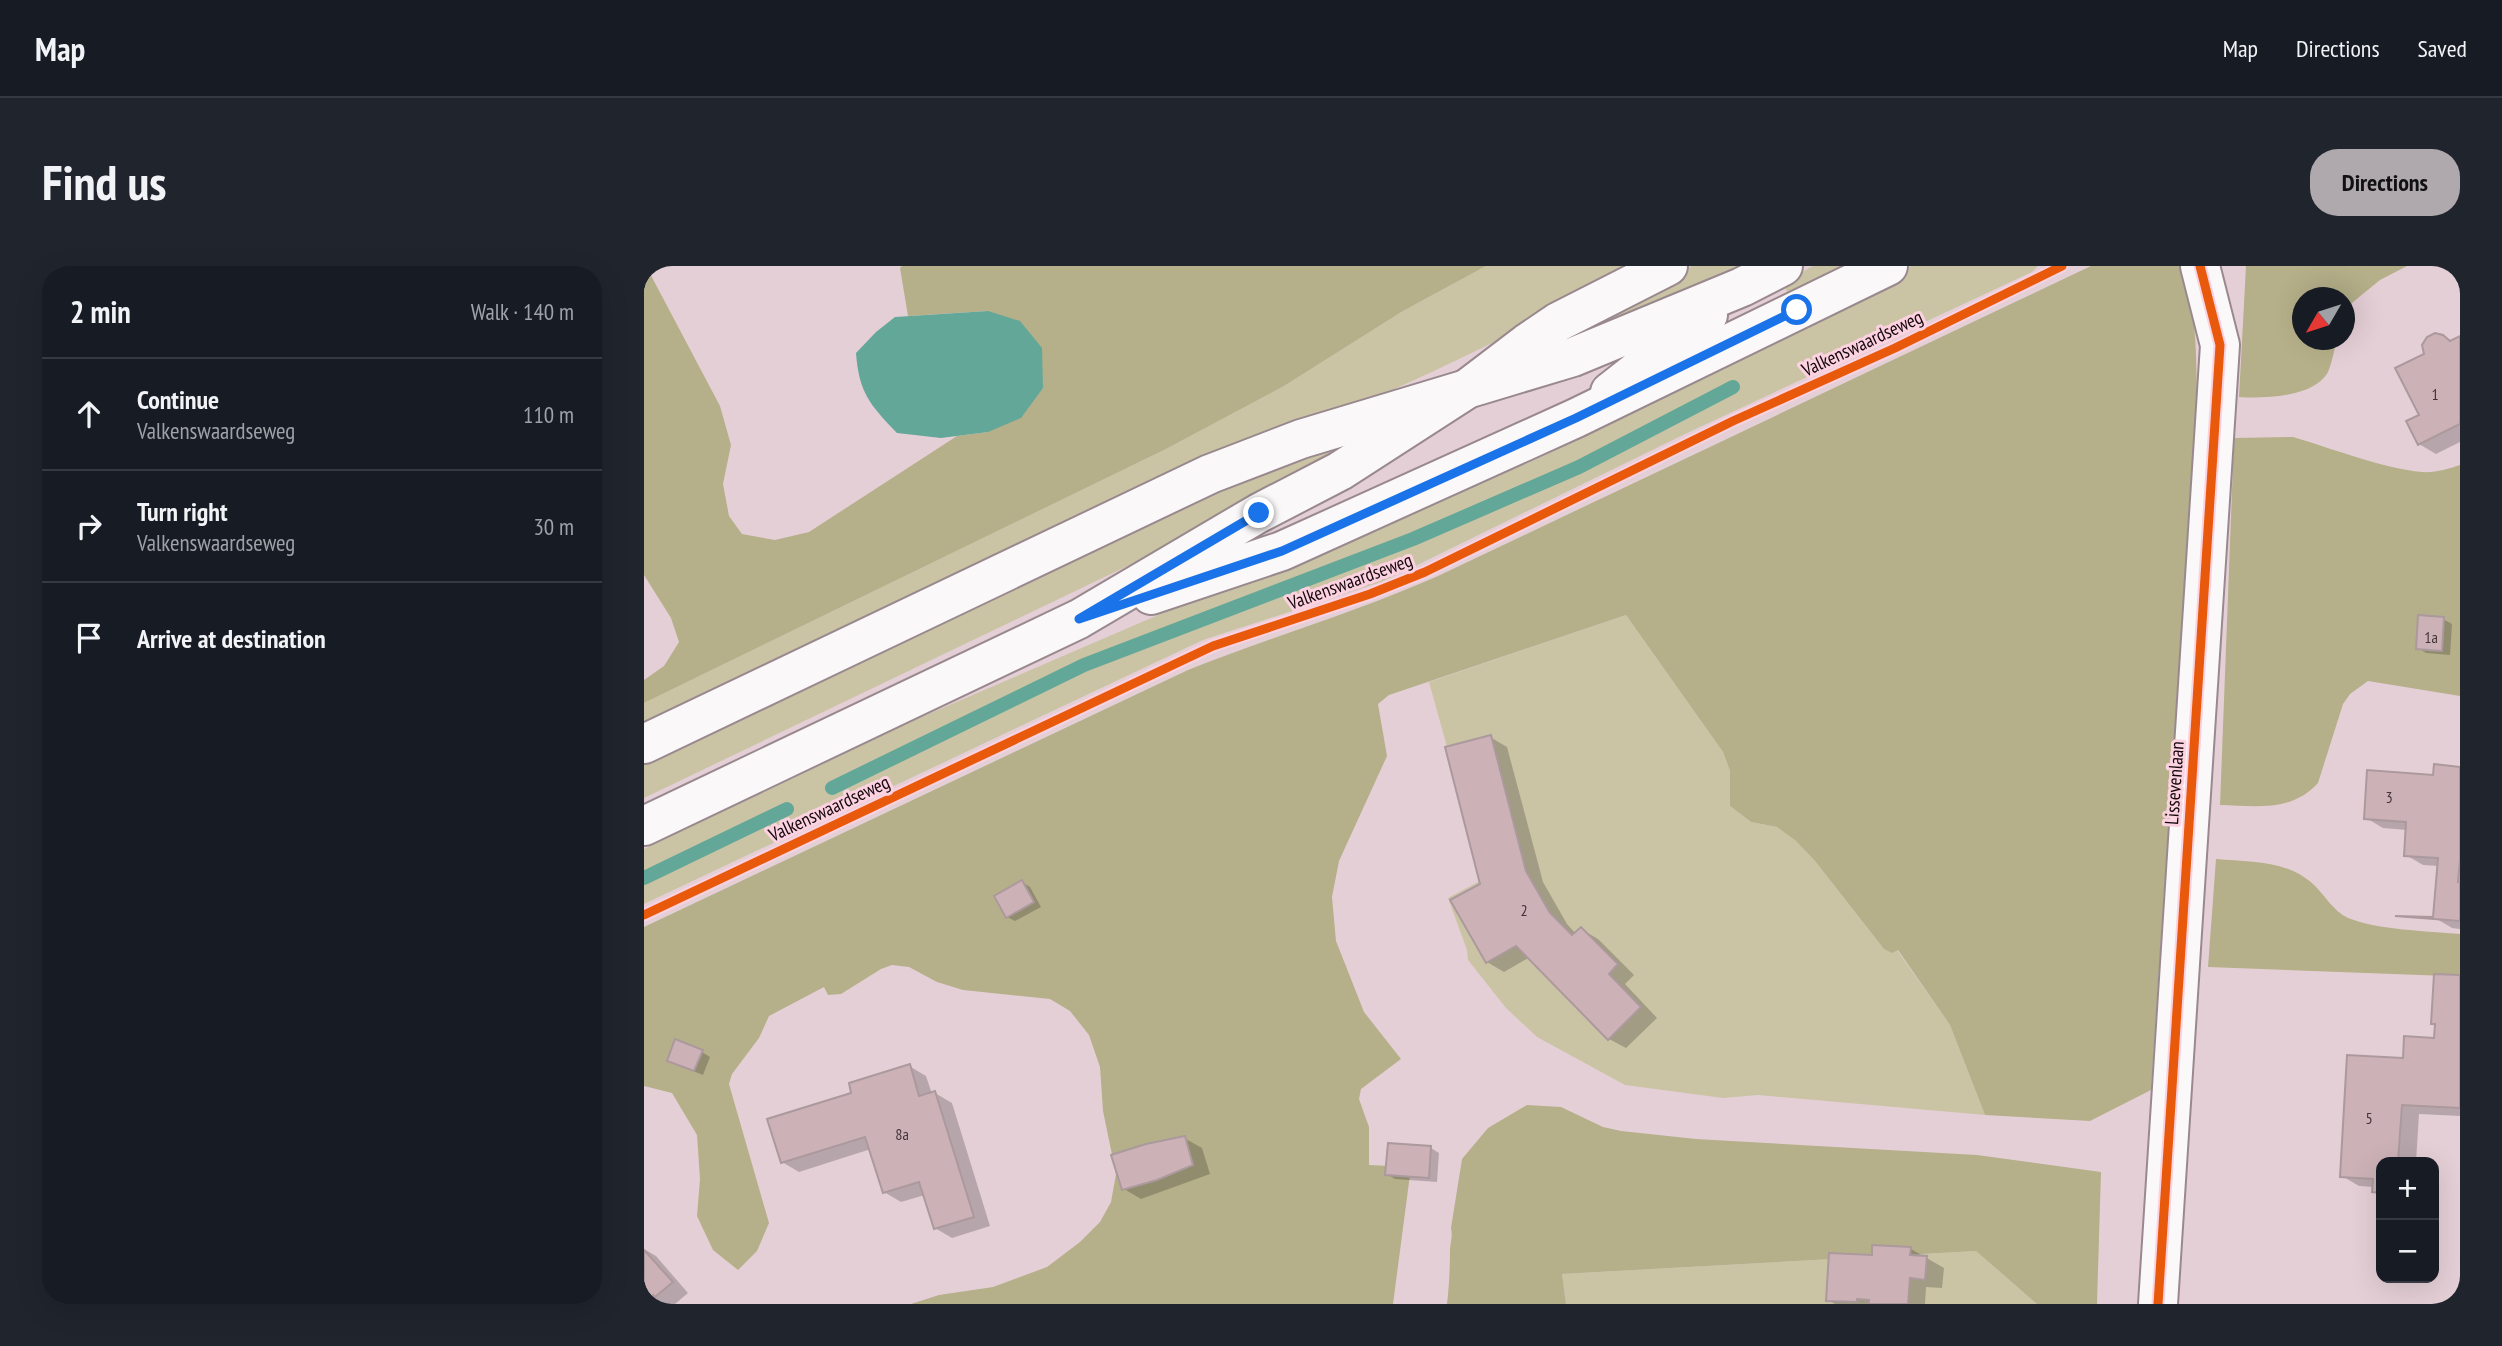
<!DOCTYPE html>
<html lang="en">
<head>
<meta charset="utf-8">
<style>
	:root { --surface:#171b24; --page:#20242c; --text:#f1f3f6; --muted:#9ea1a6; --line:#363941; --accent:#afa9ad }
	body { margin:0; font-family:"PT Sans Narrow",sans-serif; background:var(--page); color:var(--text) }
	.controls { position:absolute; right:21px; bottom:21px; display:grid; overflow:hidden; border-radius:14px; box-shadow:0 7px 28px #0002 }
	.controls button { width:63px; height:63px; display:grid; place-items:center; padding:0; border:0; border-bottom:2px solid var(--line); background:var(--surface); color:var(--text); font:35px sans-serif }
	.compass { position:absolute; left:1648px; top:21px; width:63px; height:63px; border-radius:50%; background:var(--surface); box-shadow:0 7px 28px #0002; rotate:231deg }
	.stop { position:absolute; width:21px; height:21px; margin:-16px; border:5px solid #1a73e8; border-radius:50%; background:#fff }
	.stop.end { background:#1a73e8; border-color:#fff; box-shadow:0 2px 7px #0008 }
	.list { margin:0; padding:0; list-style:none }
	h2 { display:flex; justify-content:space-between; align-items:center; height:91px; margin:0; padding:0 28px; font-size:30px }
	h2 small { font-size:23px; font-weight:400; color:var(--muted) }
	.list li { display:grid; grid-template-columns:46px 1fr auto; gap:21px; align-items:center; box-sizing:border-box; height:112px; padding:0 28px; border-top:2px solid var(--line) }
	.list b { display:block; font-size:26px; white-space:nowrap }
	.list p { margin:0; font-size:23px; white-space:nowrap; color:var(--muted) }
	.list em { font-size:23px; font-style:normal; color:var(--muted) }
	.icon { flex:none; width:38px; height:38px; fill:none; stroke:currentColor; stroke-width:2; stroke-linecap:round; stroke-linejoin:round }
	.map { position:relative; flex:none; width:1816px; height:1038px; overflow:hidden; border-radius:28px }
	header { display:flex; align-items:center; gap:42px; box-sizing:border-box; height:98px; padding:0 35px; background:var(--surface); border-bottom:2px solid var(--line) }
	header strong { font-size:33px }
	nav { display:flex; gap:38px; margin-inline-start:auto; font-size:24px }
	.intro { display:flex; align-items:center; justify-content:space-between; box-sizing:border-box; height:168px; padding:0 42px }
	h1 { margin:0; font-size:49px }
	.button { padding:18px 32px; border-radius:28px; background:var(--accent); color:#111; font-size:24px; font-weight:700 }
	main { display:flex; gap:42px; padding:0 42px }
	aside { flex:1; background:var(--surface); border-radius:28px; box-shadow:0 7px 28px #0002 }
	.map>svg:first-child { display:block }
	.green { fill:#cac4a4 }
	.forest { fill:#b5b089 }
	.water { fill:#63a799 }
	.shadow { fill:#0003 }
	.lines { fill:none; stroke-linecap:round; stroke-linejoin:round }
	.stream { stroke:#63a799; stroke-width:14 }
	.building { fill:#ccb2b7; stroke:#ab999d; stroke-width:2 }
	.minor-casing { stroke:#99898f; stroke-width:42 }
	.major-casing { stroke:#99898f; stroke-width:42 }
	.minor { stroke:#fbf8f9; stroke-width:38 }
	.major { stroke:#fbf8f9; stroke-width:38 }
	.cycleway-casing { stroke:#fcd2e1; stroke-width:13 }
	.cycleway { stroke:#e8590c; stroke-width:9 }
	.route { stroke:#1a73e8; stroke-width:9 }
	.labels { text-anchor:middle; stroke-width:6; stroke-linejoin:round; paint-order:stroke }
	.number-label { font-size:16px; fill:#433238 }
	.street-label { font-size:19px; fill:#15080d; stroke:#fcd2e1 }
</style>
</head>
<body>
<header>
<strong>Map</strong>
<nav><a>Map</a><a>Directions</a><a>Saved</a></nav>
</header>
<div class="intro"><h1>Find us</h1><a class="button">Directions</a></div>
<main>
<aside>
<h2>2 min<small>Walk · 140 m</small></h2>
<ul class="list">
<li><svg class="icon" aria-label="ahead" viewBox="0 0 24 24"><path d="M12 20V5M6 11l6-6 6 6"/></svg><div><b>Continue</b><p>Valkenswaardseweg</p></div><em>110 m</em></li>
<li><svg class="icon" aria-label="right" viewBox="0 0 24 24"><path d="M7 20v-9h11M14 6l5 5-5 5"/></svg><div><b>Turn right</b><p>Valkenswaardseweg</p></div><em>30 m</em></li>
<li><svg class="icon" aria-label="arrive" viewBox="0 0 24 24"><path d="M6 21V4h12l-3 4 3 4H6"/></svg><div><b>Arrive at destination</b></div></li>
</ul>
</aside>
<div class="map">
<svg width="1816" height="1038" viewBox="0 0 1816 1038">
	<rect width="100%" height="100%" fill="#e5cfd7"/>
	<!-- green -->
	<path class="green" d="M842,0H992L871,66L790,105L0,465V437L522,183L640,120L759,45Z
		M1048,0H1102L1015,42L887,86L979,33Z
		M1169,0H1211L1145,29L1140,20L1141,16Z
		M1267,0H1394L1388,6L1041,168L761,305L737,316L559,374L0,638V583L273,453L746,249Z
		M731,164L575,256L0,532V493L547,232Z
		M982,349L1079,486L1086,505V540L1107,556L1133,561L1152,575L1171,595L1240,683L1253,684L1306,759L1341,849L1114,829L1079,832L981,819L893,771L862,742L824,694L823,684L804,632L847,609L803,481L785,416Z
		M1332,985L1393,1038H922L918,1008Z"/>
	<!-- forest -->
	<path class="forest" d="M0,0H2L76,140L87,179L79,218L85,250L98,268L131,274L165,266L313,170L344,166V45L264,50L256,2L258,0H842L759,45L640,120L522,183L0,437V414L20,400L35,376L27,352L0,309Z
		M1447,0H1536C1553,41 1552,85 1553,128L1507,824L1446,855L1341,849L1306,759L1254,684L1248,687L1240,683L1171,595L1152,575L1133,561L1107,556L1086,540V505L1079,486L982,349L745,429L734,438L743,490L695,595L688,631L692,675L720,746L757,793L717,823L715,833L725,861V899L767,901L749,1038H267L295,1029L349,1021L403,1001L436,976L456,956L467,936L472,908L459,845L456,801L445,769L426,745L406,733L319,724L293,716L265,701L248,699L237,703L197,728L184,729L180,721L125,750L115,772L88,808L85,818L125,957L113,985L94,1004L69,984L53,950L56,913L53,869L28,827L0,820V661L544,404C627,371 713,346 794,310Z
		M1602,0H1763L1736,14L1703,41L1701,48L1700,32H1658V74H1693C1690,84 1688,97 1684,106C1671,131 1619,133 1595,131Z
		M1649,171C1687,182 1740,203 1778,206C1791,207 1804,203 1816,199V430L1724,415L1706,428L1699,438L1674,517C1648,546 1612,540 1576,539L1590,172Z
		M1572,593C1606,596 1643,594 1669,618C1680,628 1689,645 1704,652C1734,664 1783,665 1816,668V717L1802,710L1564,701Z
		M883,839L917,841L959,861L977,865L1052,873L1333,889L1457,906L1453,1038H1393L1332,985L918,1008L922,1038H803C805,1020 806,1003 806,985C806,977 809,971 807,962L818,893L844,862Z"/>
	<!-- water -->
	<path class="water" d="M344,45L376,55L398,82L399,122L377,152L344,166L297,172L253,167C226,139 215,127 212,87L232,66L251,51Z"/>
	<!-- shadow -->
	<path class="shadow" d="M1799,70L1808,76L1816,72V176L1792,188L1775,178L1782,89Z
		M1799,353L1808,358L1806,389L1782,387L1774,382Z
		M846,471L863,481L899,616L923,658L932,668L937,663L954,673L990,709L981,718L1013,752L982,782L965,773L886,691L860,706L843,696L838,618Z
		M1816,502V663L1808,662L1791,652L1795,600L1779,599L1762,589L1763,564L1739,562L1722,552L1791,511Z
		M378,616L386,621L397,641L371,655L363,651Z
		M1816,711V850L1775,848L1772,896H1737V930L1730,926V921L1715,920L1698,910L1760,794L1792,774L1793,759L1789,757Z
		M58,786L66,791L59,809L34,799Z
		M265,800L282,810L288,828L291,827L308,837L346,960L308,972L291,962L281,929L257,936L240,926L227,883L155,906L138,896L210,828Z
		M540,872L558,882L566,908L497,933L480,923Z
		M787,882L795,887L793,916L751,913L743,908Z
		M0,983L12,990L44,1027L31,1038H0Z
		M1267,983L1300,1002L1298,1022L1282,1021L1281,1038H1191L1184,1034L1229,991Z"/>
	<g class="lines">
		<!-- stream -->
		<path class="stream" d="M188,522L440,399L769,273L935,201L1089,121
			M0,612L143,543"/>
	</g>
	<!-- building -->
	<path class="building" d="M1791,67L1799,69L1806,75L1816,70V158L1774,179L1762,155L1775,149L1751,102L1780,88L1778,79L1783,71Z
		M1774,349L1800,351L1798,385L1772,383Z
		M847,469L882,605L906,647L928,669L937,661L974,698L965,708L997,741L964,774L872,680L842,697L806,634L836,618L801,481Z
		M1790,498L1816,501V594L1814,616H1816V655L1751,650L1789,651L1794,592L1760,590L1762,556L1720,553L1723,504L1789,509Z
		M378,614L390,636L362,652L350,630Z
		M1790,708L1816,709V842L1758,839L1754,896H1737V927L1728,926L1729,913L1696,911L1703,789L1759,792L1760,770L1790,772L1791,758H1787Z
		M31,773L59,784L50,805L23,795Z
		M266,798L275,830L291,825L330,951L290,963L275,916L239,927L221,871L137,897L123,853L207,827L205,817Z
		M541,870L549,899L513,914L478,924L467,889L502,878Z
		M744,877L787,880L785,912L741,909Z
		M1228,979L1267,981L1266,989L1283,990L1281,1014L1266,1012L1264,1038H1225V1034L1213,1033V1036L1182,1035L1185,987L1228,989Z
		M0,984L29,1016L11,1031L9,1029L0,1036Z"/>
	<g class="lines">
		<defs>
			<path id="minor" d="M966,126L1064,49
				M0,478L566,208L657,173L929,91L1098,21L1139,0
				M1514,1038L1576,79L1556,0"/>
			<path id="major" d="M507,329L638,285L932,152L1244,0
				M0,560L435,353L615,247L696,205L820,125L883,77L914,56L1024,0"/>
		</defs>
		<!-- minor casing -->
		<use href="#minor" class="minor-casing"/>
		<!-- major casing -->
		<use href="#major" class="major-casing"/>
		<!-- minor -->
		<use href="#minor" class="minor"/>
		<!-- major -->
		<use href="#major" class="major"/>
		<defs>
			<path id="cycleway" d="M0,649L569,380L726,328L781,306L1089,155L1251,82L1418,0
				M1514,1038L1576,79L1556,0"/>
		</defs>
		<!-- cycleway casing -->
		<use href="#cycleway" class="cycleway-casing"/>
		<!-- cycleway -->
		<use href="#cycleway" class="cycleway"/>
	</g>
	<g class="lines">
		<!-- route -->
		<path class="route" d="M615,247L435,353L638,285L932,152L1153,44"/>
	</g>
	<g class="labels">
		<!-- number labels -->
		<g class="number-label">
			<text x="1791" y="134">1</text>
			<text x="1787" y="377">1a</text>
			<text x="1745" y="537">3</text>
			<text x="880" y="650">2</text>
			<text x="1725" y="858">5</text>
			<text x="258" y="874">8a</text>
		</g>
		<!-- street labels -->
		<g class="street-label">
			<text transform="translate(1218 77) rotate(-25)" y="7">Valkenswaardseweg</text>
			<text transform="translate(706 315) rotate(-20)" y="7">Valkenswaardseweg</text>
			<text transform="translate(1530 517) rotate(-86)" y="7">Lissevenlaan</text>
			<text transform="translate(185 542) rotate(-25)" y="7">Valkenswaardseweg</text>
		</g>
	</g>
</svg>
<div class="controls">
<button>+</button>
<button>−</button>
</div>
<svg class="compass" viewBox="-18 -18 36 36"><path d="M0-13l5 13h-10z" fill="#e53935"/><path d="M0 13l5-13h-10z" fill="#9ea1a6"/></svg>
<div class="stop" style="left:1153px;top:44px"></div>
<div class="stop end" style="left:615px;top:247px"></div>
</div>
</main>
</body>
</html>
